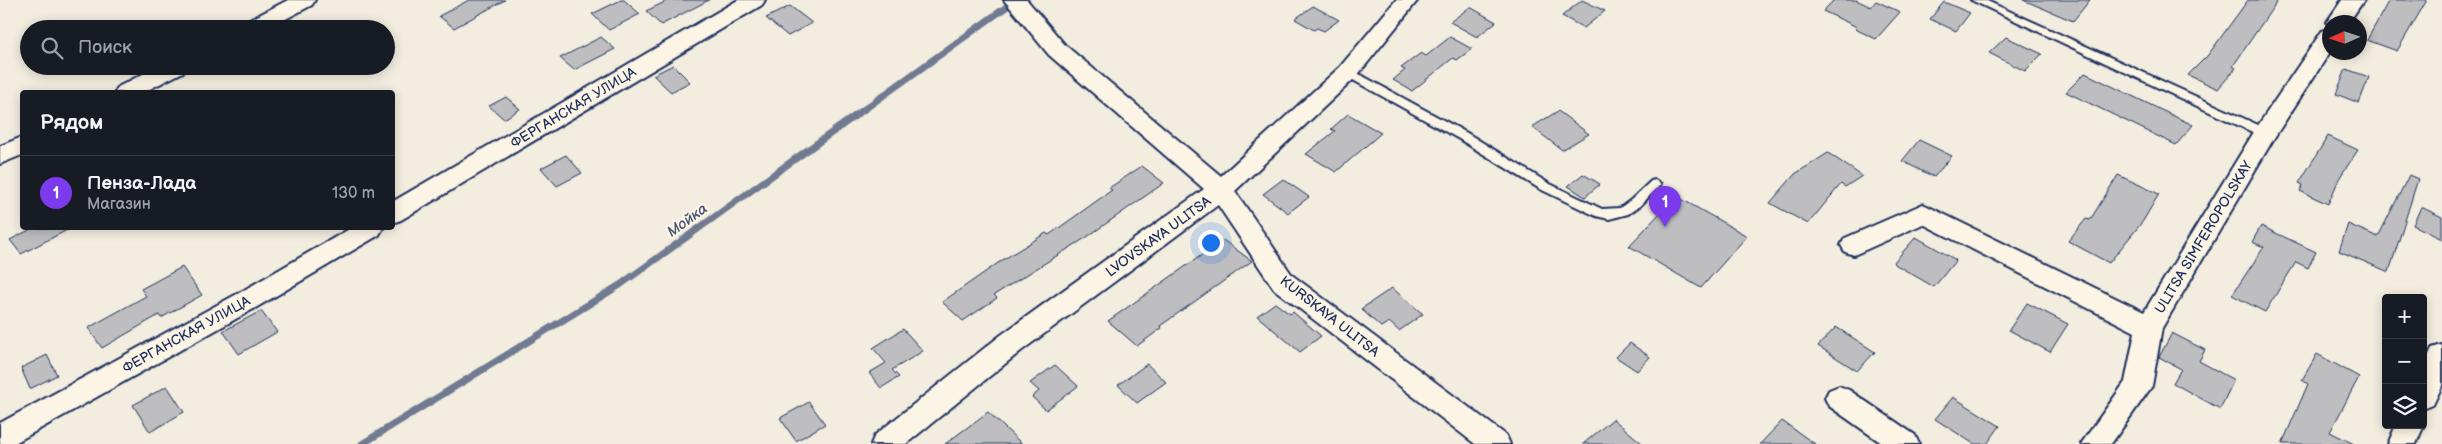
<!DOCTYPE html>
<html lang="ru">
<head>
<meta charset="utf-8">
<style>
	:root { --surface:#171b24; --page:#242831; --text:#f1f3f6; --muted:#9ea1a6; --line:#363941; --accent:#7c3aed }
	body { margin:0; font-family:"Balsamiq Sans",sans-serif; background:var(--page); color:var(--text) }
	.controls { position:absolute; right:15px; bottom:15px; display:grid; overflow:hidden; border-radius:5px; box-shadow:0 2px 12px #0003 }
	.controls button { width:45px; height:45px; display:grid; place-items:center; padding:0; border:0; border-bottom:1px solid var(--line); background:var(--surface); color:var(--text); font:25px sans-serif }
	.compass { position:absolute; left:2322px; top:15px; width:45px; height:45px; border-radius:50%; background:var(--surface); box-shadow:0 2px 12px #0003; rotate:267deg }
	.you { position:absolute; left:1210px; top:242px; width:18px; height:18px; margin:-12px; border:4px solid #fff; border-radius:50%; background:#1a73e8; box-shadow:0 0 0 8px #1a73e833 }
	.badge { display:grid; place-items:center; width:32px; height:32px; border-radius:50%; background:var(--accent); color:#fff; font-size:16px; font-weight:700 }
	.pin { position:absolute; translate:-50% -41px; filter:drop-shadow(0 1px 2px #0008) }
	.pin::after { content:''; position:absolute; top:26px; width:18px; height:15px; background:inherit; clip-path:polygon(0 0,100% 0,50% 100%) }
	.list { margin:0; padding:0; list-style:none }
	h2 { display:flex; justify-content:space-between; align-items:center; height:65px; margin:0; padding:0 20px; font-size:21px }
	h2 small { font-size:16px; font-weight:400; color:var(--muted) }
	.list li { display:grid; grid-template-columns:32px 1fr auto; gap:15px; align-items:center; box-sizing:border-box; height:75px; padding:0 20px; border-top:1px solid var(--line) }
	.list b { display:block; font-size:19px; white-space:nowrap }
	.list p { margin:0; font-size:16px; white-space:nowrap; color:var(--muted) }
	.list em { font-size:16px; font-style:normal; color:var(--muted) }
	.icon { flex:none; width:28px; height:28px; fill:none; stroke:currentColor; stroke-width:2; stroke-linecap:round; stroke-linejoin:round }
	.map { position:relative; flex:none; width:2442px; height:444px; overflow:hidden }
	.search { position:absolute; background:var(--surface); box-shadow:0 2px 12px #0003; left:20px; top:20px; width:375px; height:55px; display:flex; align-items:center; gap:12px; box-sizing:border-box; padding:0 18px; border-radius:28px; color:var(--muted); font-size:19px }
	.panel { position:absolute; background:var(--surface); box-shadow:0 2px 12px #0003; left:20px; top:90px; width:375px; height:140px; border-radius:5px }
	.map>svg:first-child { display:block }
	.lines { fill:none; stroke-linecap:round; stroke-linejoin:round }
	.stream { stroke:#707a91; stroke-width:7 }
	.building { fill:#bebec0; stroke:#1b2f5e }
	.service-casing { stroke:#1b2f5e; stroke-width:4 }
	.minor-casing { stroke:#1b2f5e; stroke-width:4 }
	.service { fill:#fcf5e5; fill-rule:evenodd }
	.minor { fill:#fcf5e5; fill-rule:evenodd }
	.labels { text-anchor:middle; stroke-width:4.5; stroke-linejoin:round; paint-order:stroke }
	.street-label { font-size:14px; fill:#1b2f5e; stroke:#fcf5e5 }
	.water-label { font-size:15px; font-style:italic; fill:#465478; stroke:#fcf5e5 }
</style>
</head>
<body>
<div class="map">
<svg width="2442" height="444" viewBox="0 0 2442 444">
	<rect width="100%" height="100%" fill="#f3ede0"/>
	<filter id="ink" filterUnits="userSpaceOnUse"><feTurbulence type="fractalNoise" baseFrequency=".02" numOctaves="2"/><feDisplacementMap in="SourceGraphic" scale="10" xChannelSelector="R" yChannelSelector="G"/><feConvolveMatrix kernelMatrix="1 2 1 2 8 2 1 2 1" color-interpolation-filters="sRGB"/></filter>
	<g filter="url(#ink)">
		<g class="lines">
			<!-- stream -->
			<path class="stream" d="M362,444L620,285L1016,0"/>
		</g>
		<!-- building -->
		<path class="building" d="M469,0H505L454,28L439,16Z
			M621,0H624L640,14L609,30L592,14Z
			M669,0H709L661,25L646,11Z
			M1582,0L1605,11L1584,28L1562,16Z
			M1834,0H1856L1871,7L1876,1L1900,12L1876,39L1855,29L1857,27L1823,11Z
			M2023,0H2090L2073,21Z
			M2248,0H2278L2233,66L2236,68L2218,89L2188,75L2208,55Z
			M2389,0H2427L2397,51L2367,40Z
			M1944,2L1970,13L1956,31L1930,19Z
			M790,6L812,23L788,36L766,18Z
			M1313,6L1339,20L1324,31L1317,28L1314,30L1295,19Z
			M1470,7L1496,22L1477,37L1450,22Z
			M601,37L615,49L574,70L560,58Z
			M1450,37L1472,49L1457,60L1453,58L1412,91L1393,80L1405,70L1401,68L1421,53L1426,56Z
			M2006,37L2042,54L2025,71L1989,53Z
			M673,65L690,82L671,92L653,75Z
			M2346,69L2369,77L2359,103L2336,94Z
			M2085,73L2159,109L2193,125L2176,145L2066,92Z
			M506,97L520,109L504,119L489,106Z
			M1558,111L1589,134L1562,150L1532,127Z
			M1348,114L1381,133L1336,172L1306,154L1335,131L1331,129Z
			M2328,136L2358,150L2340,177L2328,204L2300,191L2303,185L2299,183Z
			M1919,140L1952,156L1934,177L1902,161Z
			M1828,153L1862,176L1845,187L1841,184L1808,224L1770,203L1795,174Z
			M566,155L582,173L557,186L541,168Z
			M1142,166L1164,183L1087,237L994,295L997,298L963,321L942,302L1001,261L1046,233L1049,235L1112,190L1109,188Z
			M1583,174L1600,184L1585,197L1568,186Z
			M2118,175L2159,194L2143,221L2109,263L2068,241L2086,219L2090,220Z
			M2409,175L2418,179L2389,272L2339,251L2348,224L2378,237Z
			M1283,179L1309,197L1288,213L1263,194Z
			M1676,196L1747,236L1701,288L1629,246Z
			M2421,207L2442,217V239L2413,225Z
			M2261,226L2316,252L2308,268L2296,262L2265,312L2232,295L2264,247L2252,242Z
			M33,228H71L21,254L10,240Z
			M1916,237L1956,260L1934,287L1893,263Z
			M1223,240L1252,261L1160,326L1162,328L1137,346L1108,321Z
			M182,267L202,295L161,318L159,315L102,348L88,328L146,296L141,289Z
			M1392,288L1423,314L1399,331L1389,322L1381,327L1361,309Z
			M1275,303L1290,314L1293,312L1321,336L1300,352L1257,316Z
			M2027,303L2068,324L2050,352L2009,330Z
			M261,311L277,332L239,354L223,331Z
			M1836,327L1875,352L1857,371L1818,346Z
			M903,329L923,351L892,370L899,377L881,388L869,373L886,363L873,348Z
			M2172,333L2205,350L2199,361L2234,380L2220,409L2173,383L2181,369L2159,357Z
			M1630,343L1650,357L1637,371L1616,357Z
			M2317,354L2359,377L2330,432L2354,444H2282L2308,384L2302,380Z
			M47,355L57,375L30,389L21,368Z
			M1147,364L1166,382L1137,403L1118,385Z
			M1055,365L1078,386L1046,410L1032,397L1039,391L1030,383Z
			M167,386L184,412L150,432L133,405Z
			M1953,397L2000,426L1987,444H1974L1935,419Z
			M809,402L825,424L796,441L780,418Z
			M988,412L1022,444H945Z
			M1613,419L1643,444H1583Z
			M1782,421L1815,444H1760Z"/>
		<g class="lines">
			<defs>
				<path id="service" d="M1971,0H1985L2269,130L2271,133L2265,137L2261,136Z
					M1348,68L1467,133L1548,183L1602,209L1620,208L1632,199L1651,181L1655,180L1661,184L1641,205L1628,214L1609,219L1596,216L1540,189L1459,139L1344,75L1342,72L1344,69Z"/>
				<path id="minor" d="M288,0H315L312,5L267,29H239L242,24Z
					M738,0H765L762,5L401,220L392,223V202Z
					M1004,0H1027L1065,45L1221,176L1340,67L1396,0H1418L1356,77L1235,191L1292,275L1506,435L1510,444H1475L1274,289L1218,205L1021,351L906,444H871L875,435L1001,335L1204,189L1049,55Z
					M2342,0H2364L2349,22H2330V26L2327,22Z
					M2330,29V52L2274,138L2162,328L2152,386L2111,444H2081L2125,382L2135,332L1923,224L1854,255L1845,252L1841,245L1845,238L1923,204L2144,312L2257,127L2322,31Z
					M158,66H188L185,71L144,92H115L118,87Z
					M22,137V155L0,164V146Z
					M351,228H383L379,235L257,307L13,444H0V423L239,293Z
					M2442,345V386L2433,405L2423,409V367L2432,348Z
					M1839,386L1849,390L1915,435L1919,444H1883L1829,406L1825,398L1829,390Z
					M2423,423L2424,425L2416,444H2388L2396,425H2423Z"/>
			</defs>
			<!-- service casing -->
			<use href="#service" class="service-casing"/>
			<!-- minor casing -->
			<use href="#minor" class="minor-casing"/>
			<!-- service -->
			<use href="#service" class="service"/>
			<!-- minor -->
			<use href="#minor" class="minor"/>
		</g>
	</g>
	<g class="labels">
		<!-- street labels -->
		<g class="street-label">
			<text transform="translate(573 107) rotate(-31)" y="5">ФЕРГАНСКАЯ УЛИЦА</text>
			<text transform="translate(1158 236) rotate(-36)" y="5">LVOVSKAYA ULITSA</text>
			<text transform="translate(2203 237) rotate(-59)" y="5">ULITSA SIMFEROPOLSKAY</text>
			<text transform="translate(1330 316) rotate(38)" y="5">KURSKAYA ULITSA</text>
			<text transform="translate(186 334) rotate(-29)" y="5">ФЕРГАНСКАЯ УЛИЦА</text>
		</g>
		<!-- water labels -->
		<g class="water-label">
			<text transform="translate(687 220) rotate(-36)" y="5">Мойка</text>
		</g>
	</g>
</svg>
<div class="controls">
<button>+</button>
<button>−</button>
<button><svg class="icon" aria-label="layers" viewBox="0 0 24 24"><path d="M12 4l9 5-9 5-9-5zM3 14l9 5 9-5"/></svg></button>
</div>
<svg class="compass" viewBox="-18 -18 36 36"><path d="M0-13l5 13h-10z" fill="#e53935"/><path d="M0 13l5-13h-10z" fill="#9ea1a6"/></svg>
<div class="you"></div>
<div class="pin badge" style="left:1665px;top:227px">1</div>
<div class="search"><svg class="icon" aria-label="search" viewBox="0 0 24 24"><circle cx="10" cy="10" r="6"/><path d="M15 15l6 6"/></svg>Поиск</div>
<section class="panel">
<h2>Рядом<small></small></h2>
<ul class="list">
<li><span class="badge">1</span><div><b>Пенза-Лада</b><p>Магазин</p></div><em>130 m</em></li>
</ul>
</section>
</div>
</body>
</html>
